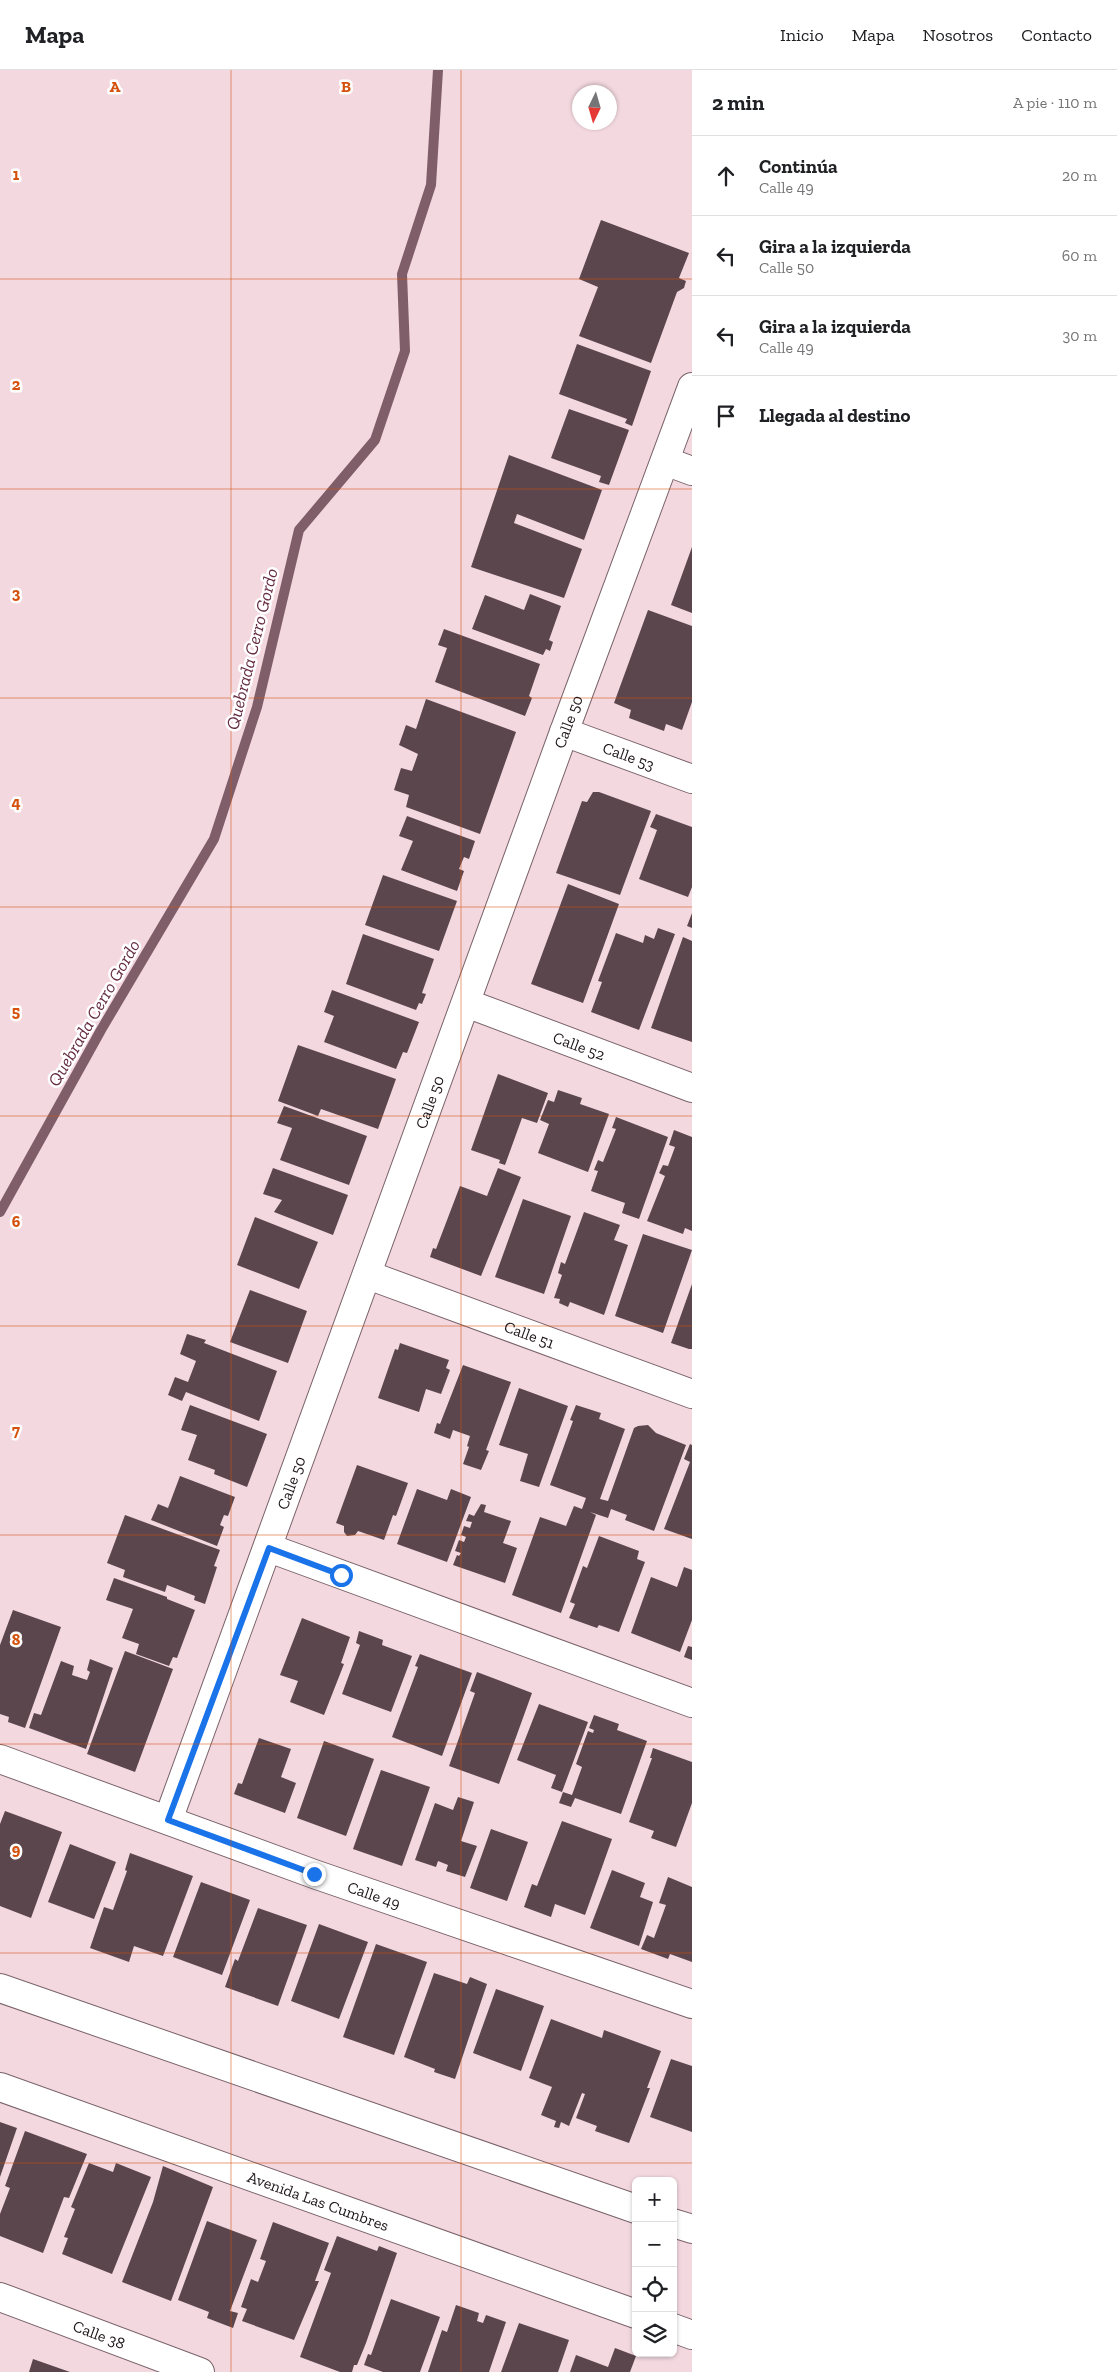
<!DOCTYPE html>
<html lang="es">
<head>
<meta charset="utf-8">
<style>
	:root { --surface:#fff; --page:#f2f2f2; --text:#202124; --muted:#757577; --line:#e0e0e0 }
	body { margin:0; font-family:"Zilla Slab",serif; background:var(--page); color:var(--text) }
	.controls { position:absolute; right:15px; bottom:15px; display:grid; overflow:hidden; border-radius:8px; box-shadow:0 1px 4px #0004 }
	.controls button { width:45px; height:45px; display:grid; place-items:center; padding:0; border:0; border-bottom:1px solid var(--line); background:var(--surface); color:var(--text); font:25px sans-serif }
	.compass { position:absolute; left:572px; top:15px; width:45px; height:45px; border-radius:50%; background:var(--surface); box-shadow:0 1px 4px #0004; rotate:185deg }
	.stop { position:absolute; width:15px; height:15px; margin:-11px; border:4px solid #1a73e8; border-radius:50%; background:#fff }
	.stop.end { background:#1a73e8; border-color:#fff; box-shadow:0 1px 5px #0008 }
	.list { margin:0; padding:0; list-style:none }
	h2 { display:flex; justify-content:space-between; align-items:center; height:65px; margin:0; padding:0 20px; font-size:21px }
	h2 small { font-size:16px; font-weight:400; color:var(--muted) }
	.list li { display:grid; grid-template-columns:32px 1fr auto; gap:15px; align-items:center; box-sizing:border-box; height:80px; padding:0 20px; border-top:1px solid var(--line) }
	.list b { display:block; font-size:19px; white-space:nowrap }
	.list p { margin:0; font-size:16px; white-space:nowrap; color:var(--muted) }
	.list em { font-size:16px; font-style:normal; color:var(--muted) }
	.icon { flex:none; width:28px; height:28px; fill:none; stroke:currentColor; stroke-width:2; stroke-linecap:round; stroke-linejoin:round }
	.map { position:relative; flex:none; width:692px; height:2302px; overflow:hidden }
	header { display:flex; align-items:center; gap:30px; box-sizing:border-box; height:70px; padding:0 25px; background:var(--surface); border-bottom:1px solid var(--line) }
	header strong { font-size:24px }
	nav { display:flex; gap:28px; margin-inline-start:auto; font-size:18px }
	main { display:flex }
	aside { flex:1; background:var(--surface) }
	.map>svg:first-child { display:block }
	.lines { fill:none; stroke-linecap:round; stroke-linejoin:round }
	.stream { stroke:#7f5e69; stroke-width:10 }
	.building { fill:#5c464d }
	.minor-casing { stroke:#7a636a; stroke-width:30 }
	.tertiary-casing { stroke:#7a636a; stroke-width:30 }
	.minor { stroke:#fff; stroke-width:28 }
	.tertiary { stroke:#fff; stroke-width:28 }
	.route { stroke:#1a73e8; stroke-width:6 }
	.grid { fill:none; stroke:#d4520d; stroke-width:1; stroke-opacity:0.55 }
	.labels { text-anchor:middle; stroke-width:5; stroke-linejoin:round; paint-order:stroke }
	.street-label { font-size:16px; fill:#1d1417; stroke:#fff }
	.water-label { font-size:18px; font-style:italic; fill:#642b41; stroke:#fff }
	.grid-label { font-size:16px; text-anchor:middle; font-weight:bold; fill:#d4520d; stroke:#fff; stroke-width:5; stroke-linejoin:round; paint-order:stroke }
</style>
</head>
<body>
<header>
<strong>Mapa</strong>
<nav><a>Inicio</a><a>Mapa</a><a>Nosotros</a><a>Contacto</a></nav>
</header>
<main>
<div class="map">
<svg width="692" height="2302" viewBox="0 0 692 2302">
	<rect width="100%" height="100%" fill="#f3d8e0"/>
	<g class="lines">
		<!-- stream -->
		<path class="stream" d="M0,1142L101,960L214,769L257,637L299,460L375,370L405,281L402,204L431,115L438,0"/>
	</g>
	<!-- building -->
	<path class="building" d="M601,150L689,183L679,208L686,211L684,218L677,222L651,293L579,266L598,217L579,209Z
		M577,274L651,301L632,356L625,353L627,349L559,324Z
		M569,339L629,360L609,415L599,412L601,406L551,388Z
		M509,385L602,420L584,470L517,444L514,453L582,479L564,528L471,497Z
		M692,477V543L671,535Z
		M530,524L561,536L549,570L553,572L550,581L546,579L543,585L472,559L485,525L524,540Z
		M648,540L692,556V632L682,660L666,654L664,661L629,648L631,640L614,633Z
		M444,559L540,594L529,626L532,628L525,646L435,612L447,578L438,575Z
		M426,629L516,662L480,764L406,737L409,725L394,720L401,698L412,701L418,684L399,675L406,655L416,659Z
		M593,722H599L651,741L620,825L556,803L582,731L587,732Z
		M656,744L692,757V817L688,827L639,809L657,760L650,757Z
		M407,746L475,771L469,789L464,787L459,799L464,801L457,821L401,800L413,771L399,766Z
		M383,805L457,831L439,881L365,855Z
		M568,814L619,834L583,933L531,914Z
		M692,843V858L687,856Z
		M658,858L675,864L639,960L591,942L602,912L598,911L616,863L643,873L645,865L654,869Z
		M363,864L434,889L422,923L426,924L422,934L419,933L416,940L346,914Z
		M683,867L692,871V972L651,958Z
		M332,920L419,952L407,983L403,982L396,999L324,972L334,946L324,942Z
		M298,975L396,1009L378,1059L321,1039L318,1046L278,1031Z
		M498,1004L548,1023L537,1053L522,1048L505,1095L499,1093L500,1090L471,1080Z
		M558,1020L582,1028L580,1034L609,1044L588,1102L538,1083L549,1054L540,1050L548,1030L554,1032Z
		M284,1036L367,1066L349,1115L280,1090L292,1058L277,1053Z
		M616,1047L668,1067L639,1149L622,1143L625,1133L591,1121L598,1101L594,1100L598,1090L603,1092L616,1059L612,1058Z
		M674,1060L692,1067V1161L685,1158L683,1164L647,1151L665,1106L659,1103L663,1095L668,1096L675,1077L669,1075Z
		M273,1098L348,1125L333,1165L274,1142L282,1130L263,1124Z
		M498,1098L521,1107L481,1206L430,1187L433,1178L436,1179L460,1116L487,1126Z
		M523,1129L571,1146L544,1224L495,1207Z
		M584,1142L620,1155L614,1170L628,1175L604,1245L570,1232L568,1237L559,1233L560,1229L554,1228L562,1205L558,1203L561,1192L565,1194Z
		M255,1147L318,1172L299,1219L237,1195Z
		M643,1164L692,1180L663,1263L615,1246Z
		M692,1214V1279H689L671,1273Z
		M250,1220L307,1241L288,1293L230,1272Z
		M187,1264L206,1270L204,1273L277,1301L259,1351L186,1322L182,1331L168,1325L175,1307L188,1312L196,1291L180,1284Z
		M400,1273L449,1290L446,1298L450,1300L441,1324L426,1319L419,1342L378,1328L395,1279L398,1280Z
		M463,1295L511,1312L486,1380L489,1381L481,1400L463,1394L469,1377L467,1376L470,1366L453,1360L450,1369L434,1363L437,1353L440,1354Z
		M519,1318L568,1336L539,1417L520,1411L528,1384L499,1375Z
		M190,1335L267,1364L247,1417L214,1404L215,1400L188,1390L197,1365L181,1360Z
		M576,1335L601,1343L599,1349L625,1359L600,1429L608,1431L634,1358L638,1356L648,1355L656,1363L686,1375L654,1461L625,1450L627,1445L611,1439L608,1448L590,1442L596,1445L561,1543L512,1525L540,1447L566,1456L574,1436L582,1439L586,1428L550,1415L573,1351L570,1350Z
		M690,1374L692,1375V1469L664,1459L690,1392L684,1389Z
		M357,1395L408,1413L396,1446L393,1445L384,1470L358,1461L355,1465L347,1466L344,1462V1456L336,1453Z
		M180,1406L235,1427L228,1446L224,1445L220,1455L224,1457L217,1476L151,1450L158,1434L168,1438Z
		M417,1419L447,1430L451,1419L471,1427L447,1492L397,1474Z
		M481,1434L486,1435L484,1442L511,1451L503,1473L517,1478L505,1513L453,1495L457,1485L459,1486L461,1483L455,1481L459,1470L464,1472L466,1467L461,1465L464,1456L470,1458L472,1452L466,1451L469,1444L474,1446Z
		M125,1445L220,1480L214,1496L217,1497L205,1534L194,1530L195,1526L167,1515L165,1522L123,1507L125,1500L107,1493Z
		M599,1466L639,1481L637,1489L645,1492L619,1562L599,1555L597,1558L569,1548L575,1534L570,1532L583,1496L587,1498Z
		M684,1497L692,1500V1550L680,1582L631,1563L651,1507L677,1517Z
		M114,1508L167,1527V1529L195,1540L177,1588L173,1587L169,1596L136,1584L139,1574L122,1568L133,1539L106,1530Z
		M13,1540L61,1557L25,1658L8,1652L9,1647L0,1644V1575Z
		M302,1548L350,1567L341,1593L344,1594L324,1645L290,1632L298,1611L280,1605Z
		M359,1561L383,1570L382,1575L412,1586L391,1642L342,1624L360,1575L356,1573Z
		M688,1576L692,1577V1590L684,1587Z
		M125,1581L173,1599L135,1702L87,1684Z
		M420,1584L472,1603L442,1686L392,1667L418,1597L415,1596Z
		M90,1589L113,1598L86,1679L29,1658L34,1643L41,1645L61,1591L74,1596L72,1605L87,1610L90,1602L87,1600Z
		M477,1602L532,1623L499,1714L449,1696L475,1623L470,1621Z
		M539,1634L588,1652L562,1722L551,1718L556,1705L517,1690Z
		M594,1645L619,1654L617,1660L647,1671L621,1744L575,1728L571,1737L559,1733L563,1722L572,1725L582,1697L576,1694L588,1661L593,1663L594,1660L589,1658Z
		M259,1668L291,1679L281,1707L296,1713L285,1743L234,1724L238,1713L242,1714Z
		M324,1671L374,1689L346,1766L297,1748Z
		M653,1678L692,1692V1733L676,1777L651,1768L654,1761L629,1752L652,1688H650Z
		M381,1700L430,1717L402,1796L353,1779Z
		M458,1727L474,1732L461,1771L477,1776L465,1807L446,1801L448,1795L438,1791L436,1797L415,1790L435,1733L453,1740Z
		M5,1741L62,1762L31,1848L0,1836V1754Z
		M562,1751L612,1769L585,1845L555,1834L551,1847L524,1837L532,1814L537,1816Z
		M491,1759L528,1772L507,1831L470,1818Z
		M70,1774L116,1792L94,1849L48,1832Z
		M130,1783L193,1806L163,1886L134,1876L129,1892L90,1878L104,1837L113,1840L127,1801L125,1800Z
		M612,1800L645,1813L640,1827L653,1832L639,1876L590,1858Z
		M668,1807L692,1817V1892L670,1884L668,1889L641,1879L647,1865L654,1868L666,1835L659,1833Z
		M201,1812L250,1830L222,1905L173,1887Z
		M258,1838L307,1855L278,1936L225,1917L235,1889L238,1891Z
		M319,1854L368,1872L339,1949L291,1931Z
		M376,1874L427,1892L394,1985L343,1967Z
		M434,1903L467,1914L470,1907L487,1914L455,2009L434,2002L435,1999L404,1987Z
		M496,1919L544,1936L521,2001L473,1983Z
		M551,1949L602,1968L604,1960L661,1981L647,2018H650L629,2073L595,2061L597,2056L576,2048L585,2024L582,2023L569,2056L561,2052L559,2058L554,2057L556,2051L541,2045L552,2017L529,2008Z
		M671,1989L692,1996V2062L650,2047Z
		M0,2052L17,2058L0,2107Z
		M25,2061L87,2084L69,2128L64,2127L43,2183L0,2166V2144L10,2118L5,2116Z
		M89,2093L113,2102L116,2093L151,2107L112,2204L62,2184L68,2168L64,2167L75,2139L71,2137Z
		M163,2096L213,2117L171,2231L122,2212L153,2132Z
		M207,2151L257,2170L230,2241L238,2243L233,2258L207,2248L209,2242L178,2230Z
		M273,2152L329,2173L315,2211H319L294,2270L242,2251L247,2239L241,2237L251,2209L258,2212L266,2191L260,2189Z
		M337,2166L377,2181L379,2176L397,2183L366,2273L357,2295H354L352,2302H340L300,2287L331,2203L324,2200Z
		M391,2229L440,2247L420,2302H383L364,2295L368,2284L371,2285Z
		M456,2235L479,2243L477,2251L483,2253L486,2245L506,2252L489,2302H428L442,2260L447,2262Z
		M519,2253L569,2270L558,2302H501Z
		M615,2278L636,2286L630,2302H570L576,2285L608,2297Z
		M33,2289L70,2302H29Z"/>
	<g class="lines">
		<defs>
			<g id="minor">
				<path d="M665,391L692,401"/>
				<path id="s1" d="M564,662L692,709"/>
				<path id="s2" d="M466,933L692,1018"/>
				<path id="s3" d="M368,1205L692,1324"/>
				<path d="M269,1478L692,1633"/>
				<path id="s4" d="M0,1689L314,1804L692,1934"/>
				<path id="s5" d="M168,1750L564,662L692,317"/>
				<path id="s6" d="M0,2227L200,2302"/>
			</g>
			<g id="tertiary">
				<path d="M0,1918L636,2139"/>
				<path id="s7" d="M0,2017L636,2244"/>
				<path d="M673,2153L692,2159"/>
				<path d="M673,2258L692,2265"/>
			</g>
		</defs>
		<!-- minor casing -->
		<use href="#minor" class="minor-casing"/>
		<!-- tertiary casing -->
		<use href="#tertiary" class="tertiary-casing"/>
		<!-- minor -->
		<use href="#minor" class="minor"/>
		<!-- tertiary -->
		<use href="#tertiary" class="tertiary"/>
	</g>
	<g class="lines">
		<!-- route -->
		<path class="route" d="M314,1804L168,1750L269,1478L341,1505"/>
	</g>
	<!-- grid -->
	<path class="grid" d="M231,0V2302M461,0V2302M0,209H692M0,419H692M0,628H692M0,837H692M0,1046H692M0,1256H692M0,1465H692M0,1674H692M0,1883H692M0,2093H692"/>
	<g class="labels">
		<!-- street labels -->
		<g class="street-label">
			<text dy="6" stroke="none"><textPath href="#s5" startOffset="1169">Calle 50</textPath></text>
			<text dy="6" stroke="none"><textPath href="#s1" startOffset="69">Calle 53</textPath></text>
			<text dy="6" stroke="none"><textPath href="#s2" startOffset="121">Calle 52</textPath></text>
			<text dy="6" stroke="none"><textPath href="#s5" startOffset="764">Calle 50</textPath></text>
			<text dy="6" stroke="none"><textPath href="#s3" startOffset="172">Calle 51</textPath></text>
			<text dy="6" stroke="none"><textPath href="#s5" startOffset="359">Calle 50</textPath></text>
			<text dy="6" stroke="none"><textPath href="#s4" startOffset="398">Calle 49</textPath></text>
			<text dy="6" stroke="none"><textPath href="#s7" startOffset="338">Avenida Las Cumbres</textPath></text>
			<text dy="6" stroke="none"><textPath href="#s6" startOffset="106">Calle 38</textPath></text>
		</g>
		<!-- water labels -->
		<g class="water-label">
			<text transform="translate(252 579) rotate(-76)" y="6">Quebrada Cerro Gordo</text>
			<text transform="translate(94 943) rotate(-60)" y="6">Quebrada Cerro Gordo</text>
		</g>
	</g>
	<g class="grid-label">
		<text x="115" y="22">A</text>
		<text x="346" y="22">B</text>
		<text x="16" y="110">1</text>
		<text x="16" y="320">2</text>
		<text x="16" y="529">3</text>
		<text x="16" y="738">4</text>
		<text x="16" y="947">5</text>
		<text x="16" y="1157">6</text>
		<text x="16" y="1366">7</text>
		<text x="16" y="1575">8</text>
		<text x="16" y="1785">9</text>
	</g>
</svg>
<div class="controls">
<button>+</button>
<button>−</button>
<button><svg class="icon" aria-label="locate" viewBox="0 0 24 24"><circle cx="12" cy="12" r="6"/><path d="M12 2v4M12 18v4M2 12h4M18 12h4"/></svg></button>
<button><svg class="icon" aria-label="layers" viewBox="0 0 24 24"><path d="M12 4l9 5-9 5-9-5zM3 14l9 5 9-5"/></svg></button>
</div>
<svg class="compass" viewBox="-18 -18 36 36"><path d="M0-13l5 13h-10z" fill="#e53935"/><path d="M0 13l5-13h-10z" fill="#757577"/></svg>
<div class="stop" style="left:341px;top:1505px"></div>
<div class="stop end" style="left:314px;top:1804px"></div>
</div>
<aside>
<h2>2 min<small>A pie · 110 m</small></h2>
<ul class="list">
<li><svg class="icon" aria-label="ahead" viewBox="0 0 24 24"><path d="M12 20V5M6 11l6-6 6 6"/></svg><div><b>Continúa</b><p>Calle 49</p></div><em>20 m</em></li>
<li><svg class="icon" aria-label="left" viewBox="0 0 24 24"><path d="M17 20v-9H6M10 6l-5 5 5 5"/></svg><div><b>Gira a la izquierda</b><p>Calle 50</p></div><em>60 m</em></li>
<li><svg class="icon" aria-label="left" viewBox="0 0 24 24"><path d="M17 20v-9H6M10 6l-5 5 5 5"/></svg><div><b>Gira a la izquierda</b><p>Calle 49</p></div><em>30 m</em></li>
<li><svg class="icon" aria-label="arrive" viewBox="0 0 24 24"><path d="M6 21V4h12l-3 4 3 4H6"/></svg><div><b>Llegada al destino</b></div></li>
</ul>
</aside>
</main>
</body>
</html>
